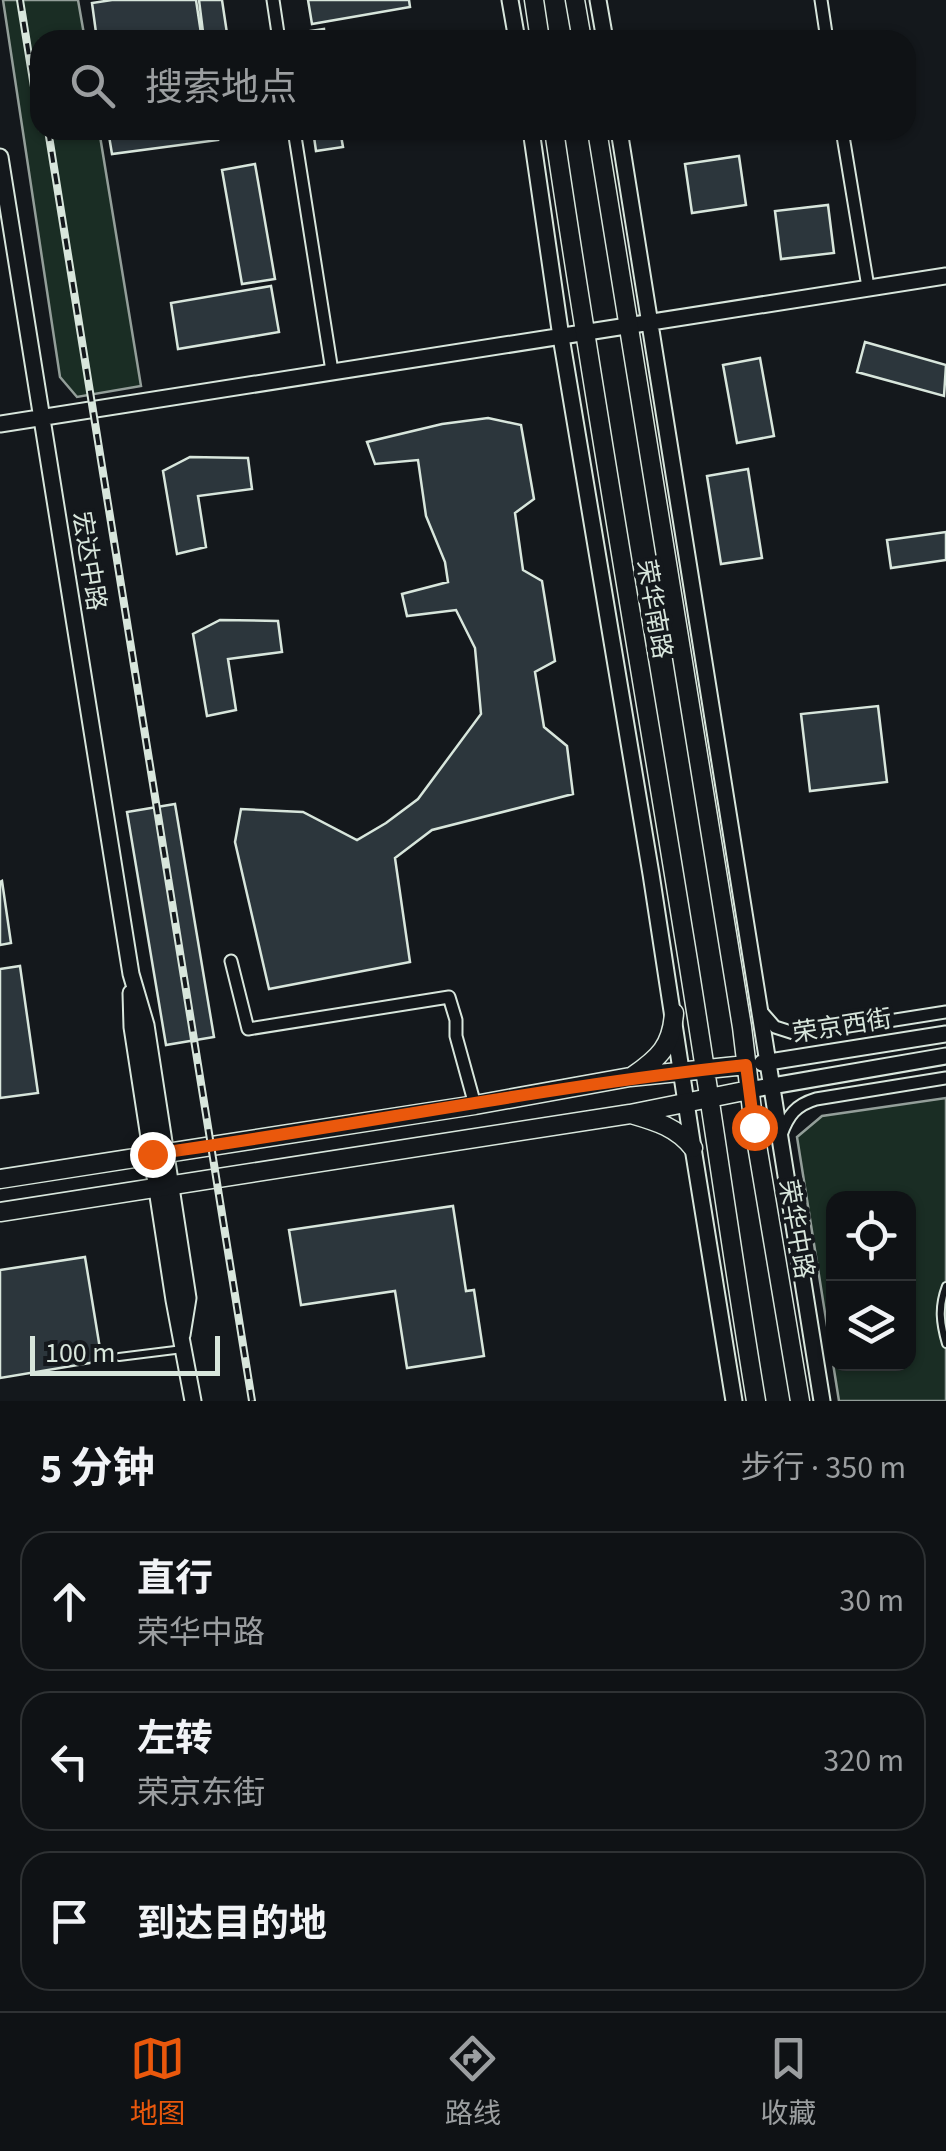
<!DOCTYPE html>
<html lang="zh">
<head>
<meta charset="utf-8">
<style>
	:root { --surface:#0f1215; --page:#1d2022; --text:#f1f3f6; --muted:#9b9ea0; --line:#2f3234; --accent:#ea580c }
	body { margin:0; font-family:"Source Sans 3","Noto Sans SC",sans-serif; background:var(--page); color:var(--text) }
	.controls { position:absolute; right:30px; bottom:30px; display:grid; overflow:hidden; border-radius:20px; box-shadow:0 2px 8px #0004 }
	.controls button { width:90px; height:90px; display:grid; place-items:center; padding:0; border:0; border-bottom:2px solid var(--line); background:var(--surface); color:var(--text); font:50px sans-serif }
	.scale { position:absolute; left:30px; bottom:25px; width:190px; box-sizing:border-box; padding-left:10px; border:5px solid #d8e6dc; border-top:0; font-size:28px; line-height:35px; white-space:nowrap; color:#d8e6dc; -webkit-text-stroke:8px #14181c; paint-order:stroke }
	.stop { position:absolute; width:30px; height:30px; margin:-22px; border:8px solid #ea580c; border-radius:50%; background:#fff }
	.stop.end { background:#ea580c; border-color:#fff; box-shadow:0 2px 10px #0008 }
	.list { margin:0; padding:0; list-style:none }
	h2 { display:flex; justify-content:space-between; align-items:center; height:130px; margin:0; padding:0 40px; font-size:42px }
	h2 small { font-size:32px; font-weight:400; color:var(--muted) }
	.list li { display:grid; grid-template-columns:65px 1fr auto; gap:30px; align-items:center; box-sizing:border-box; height:140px; margin:0 20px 20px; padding:0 20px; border:2px solid var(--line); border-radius:30px }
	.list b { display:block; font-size:38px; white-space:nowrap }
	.list p { margin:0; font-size:32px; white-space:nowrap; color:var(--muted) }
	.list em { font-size:32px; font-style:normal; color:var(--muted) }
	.icon { flex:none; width:55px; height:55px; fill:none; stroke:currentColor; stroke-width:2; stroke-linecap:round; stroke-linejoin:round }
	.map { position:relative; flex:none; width:946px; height:1401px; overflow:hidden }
	.search { position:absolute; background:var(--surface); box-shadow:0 2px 8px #0004; left:30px; right:30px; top:30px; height:110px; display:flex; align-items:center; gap:25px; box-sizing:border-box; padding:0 35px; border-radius:30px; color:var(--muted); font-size:38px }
	.sheet { height:610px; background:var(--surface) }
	nav { display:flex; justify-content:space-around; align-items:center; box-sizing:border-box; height:140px; border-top:2px solid var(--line); background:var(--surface); font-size:28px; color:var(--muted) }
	nav a { display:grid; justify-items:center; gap:5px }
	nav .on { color:var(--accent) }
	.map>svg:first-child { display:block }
	.green { fill:#1a2d24; stroke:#939e99; stroke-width:2.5; fill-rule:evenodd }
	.building { fill:#2c363c; stroke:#d8e6dc; stroke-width:2.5 }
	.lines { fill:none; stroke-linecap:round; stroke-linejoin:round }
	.lane-casing { stroke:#d8e6dc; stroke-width:10 }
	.street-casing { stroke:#d8e6dc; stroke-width:15 }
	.secondary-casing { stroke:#d8e6dc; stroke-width:19 }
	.primary-casing { stroke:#d8e6dc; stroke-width:21 }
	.lane { stroke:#14181c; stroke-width:6 }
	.street { stroke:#14181c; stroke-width:11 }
	.secondary { stroke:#14181c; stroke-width:15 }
	.primary { stroke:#14181c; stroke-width:18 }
	.rail-casing { stroke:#d8e6dc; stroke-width:8 }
	.rail { stroke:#14181c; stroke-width:4; stroke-dasharray:11; stroke-linecap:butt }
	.route { stroke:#ea580c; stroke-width:12 }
	.labels { text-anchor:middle; stroke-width:8; stroke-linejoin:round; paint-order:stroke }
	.street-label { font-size:25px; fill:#d8e6dc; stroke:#14181c }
</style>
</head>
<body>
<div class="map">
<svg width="946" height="1401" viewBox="0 0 946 1401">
	<rect width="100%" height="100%" fill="#14181c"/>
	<!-- green -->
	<path class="green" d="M3,0H78L85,40H40V130H99L141,386L77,397L60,377Z
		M946,1098V1401H839L797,1137L822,1116ZM834,1198H908V1364H834Z"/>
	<!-- building -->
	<path class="building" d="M112,0H196L202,40H97L92,3Z
		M199,0H222L228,40H204Z
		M308,0H409L410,7L312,24Z
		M324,29L325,40H298L297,33Z
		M108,130H216L218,140L112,154Z
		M313,130H340L343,147L316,151Z
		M739,156L746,205L692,213L685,164Z
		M255,164L275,279L242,284L222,170Z
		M828,205L834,253L781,259L775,211Z
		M271,286L279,332L178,349L171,303Z
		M865,342L946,365L944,396L857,372Z
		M760,358L774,436L737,443L723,365Z
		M488,418L521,425L534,499L515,513L523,570L542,581L555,661L535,672L544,727L567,746L573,794L432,830L395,858L410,962L269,989L235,842L241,809L303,812L357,840L386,823L418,799L481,714L475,648L456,610L407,616L402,594L448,582L445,562L426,516L418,460L375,464L367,442L442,424Z
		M190,457L248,458L252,489L198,496L206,547L177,554L163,471Z
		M748,469L762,558L721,564L707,476Z
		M946,532V560L891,568L887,540Z
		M220,620L278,621L282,652L228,659L236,710L207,716L193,634Z
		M878,706L887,782L810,791L801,714Z
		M175,804L214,1037L166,1045L127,812Z
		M2,881L11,943L0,945V882Z
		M20,966L38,1093L0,1098V969Z
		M453,1206L466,1291L474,1290L484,1356L407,1368L395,1291L301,1305L289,1230Z
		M85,1257L102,1361L0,1378V1270Z"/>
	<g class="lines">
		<defs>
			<path id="lane" d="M946,1286C938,1307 940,1323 946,1344
				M119,1357L183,1349"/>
			<path id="street" d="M273,0L279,40
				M821,0L827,40
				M294,130L332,371
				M842,130L868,287
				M231,961L248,1029L449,997L456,1020V1036L475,1105
				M761,1011L775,1027L800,1035L946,1012
				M781,1135C788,1115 796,1105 816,1099L946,1078"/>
			<path id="secondary" d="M510,0L517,40
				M598,0L605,40
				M531,130L561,337L651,874L693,1148L734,1401
				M619,130L822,1401
				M0,157L131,974L146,1025L188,1298L182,1335
				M0,424L946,276
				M131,993L132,1027L174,1300L193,1401
				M762,1063L946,1034
				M749,1090L946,1056"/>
			<path id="primary" d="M534,0L540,40
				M575,0L582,40
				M554,130C593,397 640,663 683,930C709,1087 730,1244 756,1401
				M597,130L742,1027L754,1127L800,1401
				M633,1076C659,1058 672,1046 674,1013
				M631,1114C655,1121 677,1127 693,1148
				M0,1179L475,1105L630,1077L746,1065
				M0,1212L630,1114L749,1090"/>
		</defs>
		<!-- lane casing -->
		<use href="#lane" class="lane-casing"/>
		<!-- street casing -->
		<use href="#street" class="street-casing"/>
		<!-- secondary casing -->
		<use href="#secondary" class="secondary-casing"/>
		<!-- primary casing -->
		<use href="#primary" class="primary-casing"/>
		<!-- lane -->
		<use href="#lane" class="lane"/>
		<!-- street -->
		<use href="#street" class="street"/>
		<!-- secondary -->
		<use href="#secondary" class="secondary"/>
		<!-- primary -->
		<use href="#primary" class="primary"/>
		<defs>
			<path id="rail" d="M20,0L40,124
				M48,130L252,1401"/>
		</defs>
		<!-- rail casing -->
		<use href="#rail" class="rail-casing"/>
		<!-- rail -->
		<use href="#rail" class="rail"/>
	</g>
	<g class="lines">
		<!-- route -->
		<path class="route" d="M152,1154C350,1127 547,1086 746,1065L754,1127"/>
	</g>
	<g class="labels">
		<!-- street labels -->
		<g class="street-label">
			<text transform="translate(90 561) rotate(81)" y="9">宏达中路</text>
			<text transform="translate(655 609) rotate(80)" y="9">荣华南路</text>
			<text transform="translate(842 1025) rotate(-9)" y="9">荣京西街</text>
			<text transform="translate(797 1229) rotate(80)" y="9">荣华中路</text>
		</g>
	</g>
</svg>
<div class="controls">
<button><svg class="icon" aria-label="locate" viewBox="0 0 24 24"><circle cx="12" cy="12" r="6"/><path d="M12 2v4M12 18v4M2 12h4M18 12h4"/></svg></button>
<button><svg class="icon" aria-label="layers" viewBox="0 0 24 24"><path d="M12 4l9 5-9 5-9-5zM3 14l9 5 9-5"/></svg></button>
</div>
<div class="scale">100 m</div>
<div class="stop" style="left:754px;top:1127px"></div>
<div class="stop end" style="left:152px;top:1154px"></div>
<div class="search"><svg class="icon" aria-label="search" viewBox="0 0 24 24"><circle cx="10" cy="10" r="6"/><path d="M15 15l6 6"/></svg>搜索地点</div>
</div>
<section class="sheet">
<h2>5 分钟<small>步行 · 350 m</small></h2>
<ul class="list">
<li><svg class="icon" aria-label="ahead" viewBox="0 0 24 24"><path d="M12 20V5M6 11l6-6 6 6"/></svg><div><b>直行</b><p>荣华中路</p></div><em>30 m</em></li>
<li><svg class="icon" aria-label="left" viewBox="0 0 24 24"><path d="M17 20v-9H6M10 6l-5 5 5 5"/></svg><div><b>左转</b><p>荣京东街</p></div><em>320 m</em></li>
<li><svg class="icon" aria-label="arrive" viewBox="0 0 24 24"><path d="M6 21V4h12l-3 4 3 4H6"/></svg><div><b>到达目的地</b></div></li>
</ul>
</section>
<nav>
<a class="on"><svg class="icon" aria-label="map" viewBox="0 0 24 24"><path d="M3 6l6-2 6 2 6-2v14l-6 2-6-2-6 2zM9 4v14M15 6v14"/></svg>地图</a>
<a><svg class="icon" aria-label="directions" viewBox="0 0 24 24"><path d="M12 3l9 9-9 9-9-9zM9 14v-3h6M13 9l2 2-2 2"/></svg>路线</a>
<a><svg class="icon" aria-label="saved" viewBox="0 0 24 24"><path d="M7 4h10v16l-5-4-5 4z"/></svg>收藏</a>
</nav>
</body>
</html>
